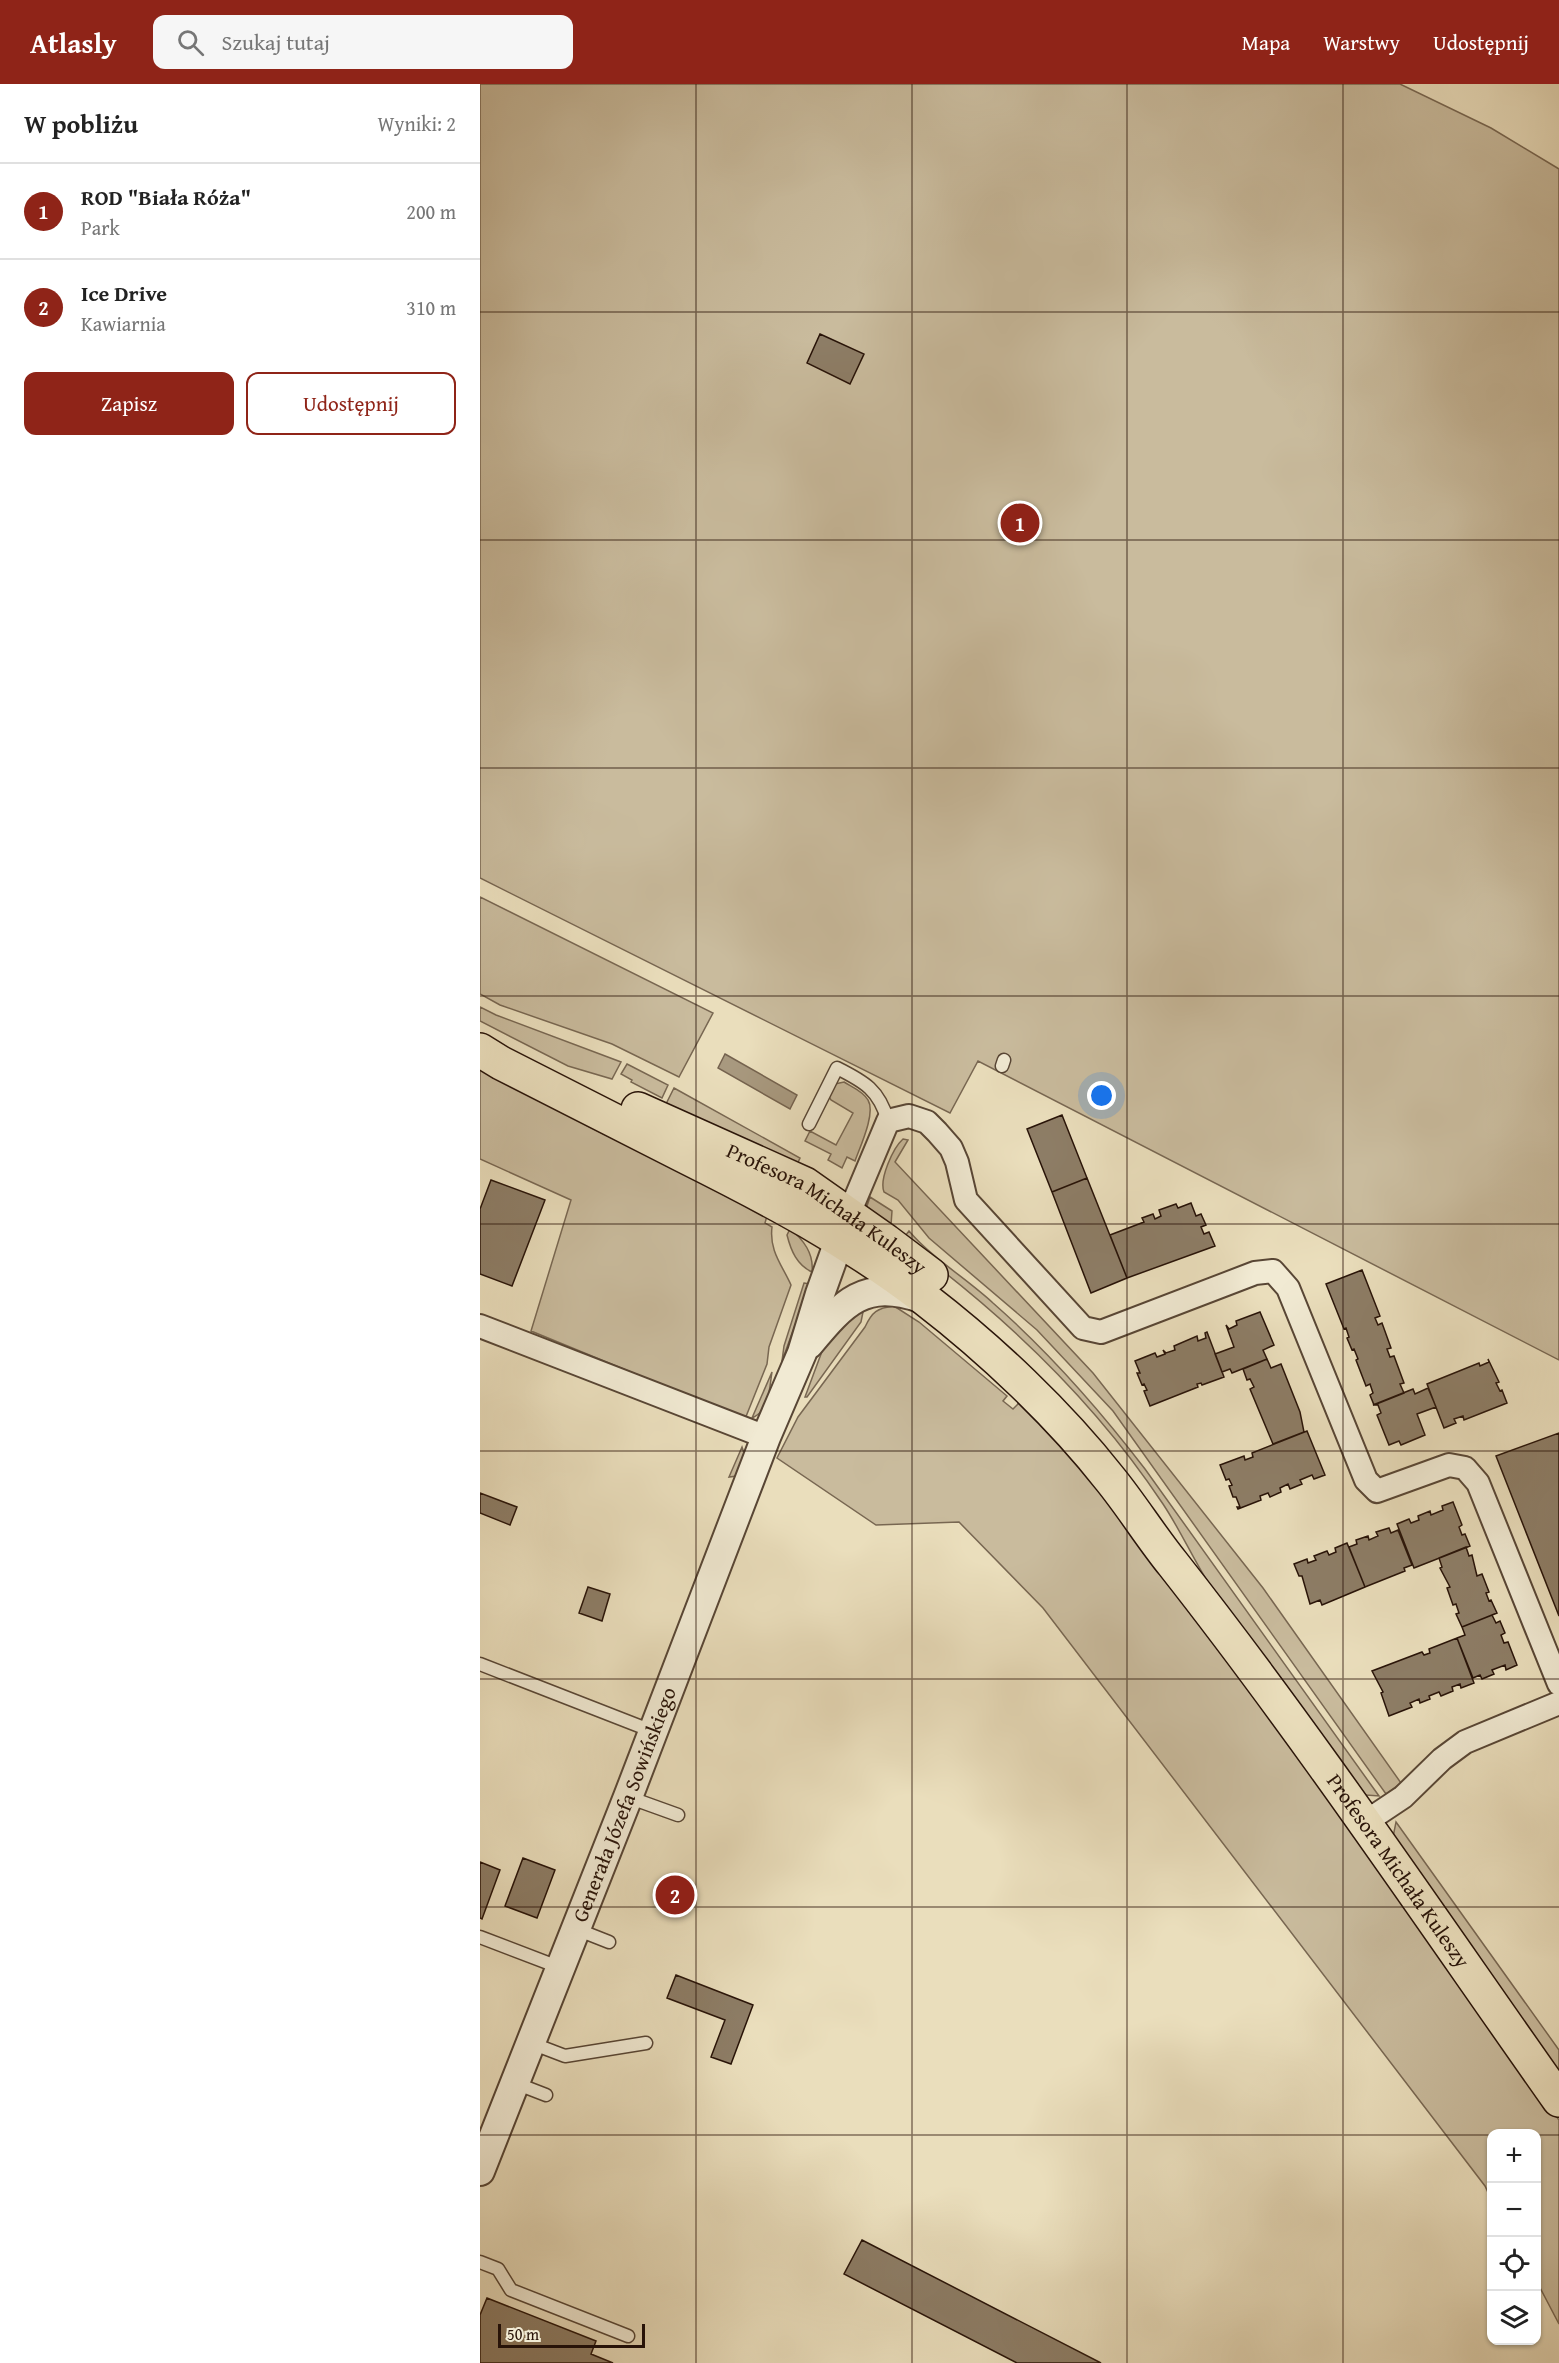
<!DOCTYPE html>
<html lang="pl">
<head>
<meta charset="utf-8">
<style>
	:root { --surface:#fff; --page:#f6f6f6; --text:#222; --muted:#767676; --line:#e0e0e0; --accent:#8f2418 }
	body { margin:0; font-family:"Gentium Book Plus",serif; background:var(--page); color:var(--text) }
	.controls { position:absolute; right:18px; bottom:18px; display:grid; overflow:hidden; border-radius:12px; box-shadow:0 2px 4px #0004 }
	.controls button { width:54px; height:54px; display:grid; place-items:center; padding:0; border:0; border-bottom:2px solid var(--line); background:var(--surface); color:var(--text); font:30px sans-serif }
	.scale { position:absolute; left:18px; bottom:15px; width:147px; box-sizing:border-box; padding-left:6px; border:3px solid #281308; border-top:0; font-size:16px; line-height:21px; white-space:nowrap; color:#281308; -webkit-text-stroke:4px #f1ead3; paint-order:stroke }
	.you { position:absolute; left:622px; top:1012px; width:21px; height:21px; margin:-15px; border:4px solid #fff; border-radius:50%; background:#1a73e8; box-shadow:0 0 0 9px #1a73e833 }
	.badge { display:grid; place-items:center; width:39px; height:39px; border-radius:50%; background:var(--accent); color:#fff; font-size:20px; font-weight:700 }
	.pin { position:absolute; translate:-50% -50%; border:3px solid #fff; box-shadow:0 2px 6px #0006 }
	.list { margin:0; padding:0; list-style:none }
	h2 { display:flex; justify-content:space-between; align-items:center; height:78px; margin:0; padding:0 24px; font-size:26px }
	h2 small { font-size:20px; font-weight:400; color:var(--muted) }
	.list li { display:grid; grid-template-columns:39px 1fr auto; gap:18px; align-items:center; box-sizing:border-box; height:96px; padding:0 24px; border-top:2px solid var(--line) }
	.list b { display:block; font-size:22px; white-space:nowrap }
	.list p { margin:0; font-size:20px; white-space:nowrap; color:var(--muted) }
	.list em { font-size:20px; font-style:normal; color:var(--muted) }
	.actions { display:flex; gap:12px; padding:18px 24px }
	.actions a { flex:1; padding:14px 0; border:2px solid var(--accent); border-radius:12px; text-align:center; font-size:21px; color:var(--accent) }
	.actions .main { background:var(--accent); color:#fff }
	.icon { flex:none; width:33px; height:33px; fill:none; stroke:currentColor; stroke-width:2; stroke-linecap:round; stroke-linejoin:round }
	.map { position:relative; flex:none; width:1079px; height:2279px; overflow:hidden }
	header { display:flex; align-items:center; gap:36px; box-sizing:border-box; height:84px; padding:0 30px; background:var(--accent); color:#fff }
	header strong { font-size:28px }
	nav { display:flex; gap:33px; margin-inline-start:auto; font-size:21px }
	.search { width:420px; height:54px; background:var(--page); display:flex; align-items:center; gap:15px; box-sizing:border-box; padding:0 21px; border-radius:12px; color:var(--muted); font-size:22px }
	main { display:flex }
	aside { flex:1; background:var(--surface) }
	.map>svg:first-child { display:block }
	.green { fill:#c9bb9d; stroke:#786752; stroke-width:1.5 }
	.water { fill:#a8997f; stroke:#75634f; stroke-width:1.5 }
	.building { fill:#8d7d66; stroke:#281308; stroke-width:1.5 }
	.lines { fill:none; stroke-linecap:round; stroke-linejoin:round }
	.service-casing { stroke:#584635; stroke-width:15 }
	.minor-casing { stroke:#584635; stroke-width:26 }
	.tertiary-casing { stroke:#584635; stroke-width:32 }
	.primary-casing { stroke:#281308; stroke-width:36 }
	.service { stroke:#f1ead3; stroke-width:12 }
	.minor { stroke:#f1ead3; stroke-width:22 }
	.tertiary { stroke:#f1ead3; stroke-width:28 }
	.primary { stroke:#eadebc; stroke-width:33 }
	.grid { fill:none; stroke:#281308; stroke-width:1.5; stroke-opacity:0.55 }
	.labels { text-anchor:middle; stroke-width:6; stroke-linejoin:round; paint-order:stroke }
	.street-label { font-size:21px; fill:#281308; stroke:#f1ead3 }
</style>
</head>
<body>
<header>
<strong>Atlasly</strong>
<div class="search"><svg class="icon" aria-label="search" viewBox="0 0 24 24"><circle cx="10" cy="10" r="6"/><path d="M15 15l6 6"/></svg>Szukaj tutaj</div>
<nav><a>Mapa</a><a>Warstwy</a><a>Udostępnij</a></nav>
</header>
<main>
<aside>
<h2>W pobliżu<small>Wyniki: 2</small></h2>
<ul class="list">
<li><span class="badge">1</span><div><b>ROD &quot;Biała Róża&quot;</b><p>Park</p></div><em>200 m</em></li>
<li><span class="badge">2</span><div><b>Ice Drive</b><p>Kawiarnia</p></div><em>310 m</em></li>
</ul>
<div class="actions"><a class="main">Zapisz</a><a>Udostępnij</a></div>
</aside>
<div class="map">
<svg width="1079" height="2279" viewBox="0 0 1079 2279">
	<rect width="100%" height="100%" fill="#eadebc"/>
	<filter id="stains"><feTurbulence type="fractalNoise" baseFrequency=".00333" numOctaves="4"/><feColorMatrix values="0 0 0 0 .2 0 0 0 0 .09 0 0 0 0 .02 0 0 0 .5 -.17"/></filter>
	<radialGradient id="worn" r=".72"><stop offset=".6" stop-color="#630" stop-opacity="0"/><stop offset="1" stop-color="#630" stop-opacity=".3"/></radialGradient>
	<!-- green -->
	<path class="green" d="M0,0H920L1011,44L1079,85V1276L498,977L470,1029L0,794Z
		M0,813L233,929L199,993L132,960L20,921L0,910Z
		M0,923L16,931L141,978L132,995L88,982L0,937Z
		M0,973L106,1041L287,1132L285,1139L292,1143C289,1167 302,1181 311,1201L289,1263L287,1280L265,1335L51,1247L91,1116L0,1075Z
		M147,980L188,1001L182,1014L151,998L152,996L141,990Z
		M364,998C372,1003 383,1007 388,1016C396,1029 380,1063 375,1077L367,1073L362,1084L348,1076L351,1070L325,1057L330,1047L356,1061L373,1029L351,1016L349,1013L355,1000Z
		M194,1004L320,1074L314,1087L185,1022Z
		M423,1055L428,1056L415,1078L613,1289L783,1504L921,1699L906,1710L633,1327L557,1246L449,1154L418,1116L404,1108C399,1095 413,1064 423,1055Z
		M390,1113L412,1127L411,1141L389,1128L387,1122Z
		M310,1145C324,1156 334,1170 332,1188C317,1181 311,1167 307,1151Z
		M429,1147C453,1175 486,1194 513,1219C570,1269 619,1325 665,1385L899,1712L886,1711L876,1706C830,1643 782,1580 738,1514C717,1484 703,1450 683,1420C614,1316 522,1229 422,1156Z
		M324,1199L330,1200L302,1277L304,1262Z
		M381,1219L383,1228L381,1238L327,1313H325L347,1254Z
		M414,1222L439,1238L527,1312L523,1317L533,1325L540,1318L572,1340L886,1763L1079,2036V2240L1057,2198L1056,2050H1011V2115L1005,2102L563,1524L479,1438L396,1441L297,1374L318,1333L385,1243C392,1228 397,1224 414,1222Z
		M292,1288C289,1306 290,1326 272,1334Z
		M262,1363L265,1372L257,1392L249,1393Z
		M916,1738L1079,1966V1993L913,1753Z"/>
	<!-- water -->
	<path class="water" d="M245,970L317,1011L310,1025L238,984Z"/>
	<!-- building -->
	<path class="building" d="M340,250L384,270L370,300L327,279Z
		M582,1031L607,1094L572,1108L547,1045Z
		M607,1094L647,1194L611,1209L572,1108Z
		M11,1096L65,1116L32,1202L0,1190V1125Z
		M711,1119L716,1132L721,1130L726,1141L721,1143L724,1150L729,1148L735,1162L647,1194L630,1151L664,1138L662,1134L673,1130L675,1135L681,1132L679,1126L696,1120L698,1124Z
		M882,1186L900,1232L895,1234L898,1241L902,1239L911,1264L907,1265L910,1273L914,1272L924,1299L920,1300L924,1309L894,1321L890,1311L893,1309L890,1300L886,1302L876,1276L878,1275L874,1265L872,1266L867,1254L869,1253L866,1244L864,1245L846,1200Z
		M780,1228L794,1261L783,1266L787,1275L752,1289L750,1285L742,1288L735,1270L754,1263L746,1241L749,1245L757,1241L756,1237Z
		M727,1248L744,1293L722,1301L721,1299L717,1300L718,1303L670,1322L664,1307L667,1306L664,1300L662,1301L657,1289H660L655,1277L675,1269L677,1273L685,1270L683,1266L686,1269L695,1266L694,1262L717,1252L718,1257L726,1254L725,1249Z
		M787,1275L791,1284L801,1280L820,1328L824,1348L793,1360L770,1305L774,1303L770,1295L767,1296L763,1285Z
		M1008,1275L1019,1298L1016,1299L1020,1307L1022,1306L1027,1319L984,1336L983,1332L974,1335L976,1339L964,1344L947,1300L999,1279L1000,1282L1009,1278Z
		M948,1304L956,1323L937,1330L945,1351L921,1361L919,1357L909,1361L897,1331L901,1329L898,1321H893L933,1305L935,1310Z
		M827,1347L845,1391L834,1395L832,1391L820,1396L822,1400L810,1405L808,1400L800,1404L801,1408L790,1413L788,1409L780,1412L781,1416L758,1425L757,1423H760L756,1413H753L749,1402L752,1401L749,1395L746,1396L740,1381L764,1372L765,1376L773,1373L772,1369Z
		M1079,1349V1532L1016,1372Z
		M0,1409L37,1423L30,1441L0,1429Z
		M973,1418L982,1441L979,1443L982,1451L985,1450L990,1462L934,1484L917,1440L929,1435L931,1439L939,1436L938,1432L950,1427L951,1431L963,1426L962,1422Z
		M909,1444L911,1449L918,1446L932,1481L924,1484L925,1487L885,1503L869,1463L877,1460L876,1456L888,1452L889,1456L898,1452L896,1448Z
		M867,1459L885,1503L842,1521L840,1516L830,1520L822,1492H819L814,1480L827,1475L828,1479L836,1476L834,1472L847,1467L849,1471L856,1468L855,1464Z
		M986,1463L989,1472L992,1471L997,1492L1002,1490L1009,1508L1006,1509L1009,1517L1011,1516L1017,1529L982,1543L976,1530L979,1529L976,1520L973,1521L967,1504L970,1503L960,1484L962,1483L959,1474Z
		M108,1503L130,1510L122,1537L99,1529Z
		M1012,1531L1016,1539L1020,1537L1025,1549L1021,1551L1024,1559L1028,1558L1037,1581L1026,1586L1025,1581L1012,1586L1014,1590L1002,1595L1000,1591L993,1594L977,1554L985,1551L982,1543Z
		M977,1554L994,1599L981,1604L980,1600L972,1603L973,1607L961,1612L959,1608L949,1612L950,1615L940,1619L939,1615L930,1619L932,1623L909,1632L901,1609L903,1608L892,1587L942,1568L944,1571L950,1569L949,1565Z
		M43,1774L75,1786L57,1834L25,1822Z
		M0,1778L20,1786L2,1835L0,1834Z
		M196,1891L273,1921L251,1980L231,1973L245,1936L187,1914Z
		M382,2156L621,2279H537L364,2190Z
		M7,2214L116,2257L111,2270L133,2279H0V2231Z"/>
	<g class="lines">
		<defs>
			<path id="service" d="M522,982L524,976
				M329,1040L357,984C385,998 399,1006 408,1037
				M0,1580L172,1647
				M148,1713L198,1731
				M96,1845L129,1858
				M0,1853L81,1884
				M51,1959L85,1972L166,1959
				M35,1999L66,2011
				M0,2178L18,2185L31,2206L148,2252"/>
			<path id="minor" d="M368,1132L408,1037L429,1032L447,1038L457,1048L471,1064L477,1078L486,1116L603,1244L621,1248L775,1189L793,1187L808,1204L886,1396L897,1407L969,1381L985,1384L998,1399L1079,1600
				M0,1242L286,1353
				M884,1739L923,1713L962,1675L985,1658L1079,1619"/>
			<g id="tertiary">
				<path d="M329,1260C364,1218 384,1195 441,1214"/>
				<path id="s1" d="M0,2087L148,1713L286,1353L322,1269L340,1210L367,1135"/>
			</g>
			<g id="primary">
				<path id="s2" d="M0,966L21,979C82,1010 143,1041 204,1072C288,1114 370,1157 445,1215C510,1265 579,1330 630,1395C652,1422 671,1453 693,1480C829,1653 952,1836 1079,2016"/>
				<path id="s3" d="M158,1025L325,1100L406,1157L451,1191"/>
			</g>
		</defs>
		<!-- service casing -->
		<use href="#service" class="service-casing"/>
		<!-- minor casing -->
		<use href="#minor" class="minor-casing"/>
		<!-- tertiary casing -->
		<use href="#tertiary" class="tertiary-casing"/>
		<!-- primary casing -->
		<use href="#primary" class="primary-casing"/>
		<!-- service -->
		<use href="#service" class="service"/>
		<!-- minor -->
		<use href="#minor" class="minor"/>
		<!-- tertiary -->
		<use href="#tertiary" class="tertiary"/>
		<!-- primary -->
		<use href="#primary" class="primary"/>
	</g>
	<!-- grid -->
	<path class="grid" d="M216,0V2279M432,0V2279M647,0V2279M863,0V2279M0,228H1079M0,456H1079M0,684H1079M0,912H1079M0,1140H1079M0,1367H1079M0,1595H1079M0,1823H1079M0,2051H1011M1056,2051H1079"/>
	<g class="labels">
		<!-- street labels -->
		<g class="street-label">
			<text dy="7" stroke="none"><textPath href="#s3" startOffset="214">Profesora Michała Kuleszy</textPath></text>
			<text dy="7" stroke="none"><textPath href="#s1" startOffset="394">Generała Józefa Sowińskiego</textPath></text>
			<text dy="7" stroke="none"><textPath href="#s2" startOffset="1256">Profesora Michała Kuleszy</textPath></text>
		</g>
	</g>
	<rect width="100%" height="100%" filter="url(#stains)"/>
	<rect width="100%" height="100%" fill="url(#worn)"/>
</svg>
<div class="controls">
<button>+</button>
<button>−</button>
<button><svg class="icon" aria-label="locate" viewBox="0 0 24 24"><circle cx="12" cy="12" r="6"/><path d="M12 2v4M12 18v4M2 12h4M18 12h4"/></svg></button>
<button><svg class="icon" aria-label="layers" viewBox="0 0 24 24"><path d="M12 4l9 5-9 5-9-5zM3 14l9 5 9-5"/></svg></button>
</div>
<div class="scale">50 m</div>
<div class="you"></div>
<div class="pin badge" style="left:540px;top:439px">1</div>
<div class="pin badge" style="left:195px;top:1811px">2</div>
</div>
</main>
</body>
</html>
